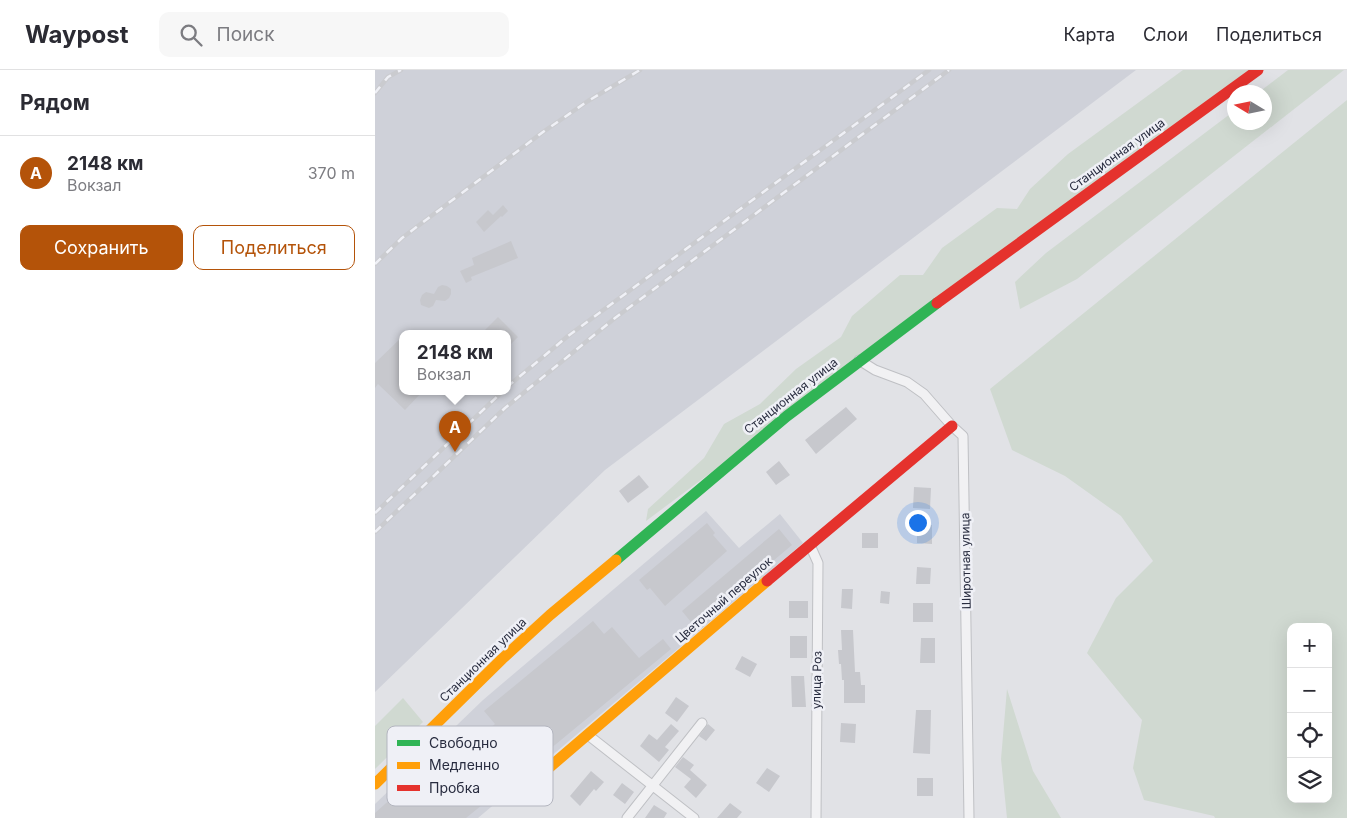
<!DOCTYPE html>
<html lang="ru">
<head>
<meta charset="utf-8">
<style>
	:root { --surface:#fff; --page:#f7f7f7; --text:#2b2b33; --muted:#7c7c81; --line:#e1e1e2; --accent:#b45309 }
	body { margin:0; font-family:Inter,sans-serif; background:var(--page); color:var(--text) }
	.controls { position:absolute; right:15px; bottom:15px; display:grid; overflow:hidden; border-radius:10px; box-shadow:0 5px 20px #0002 }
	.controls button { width:45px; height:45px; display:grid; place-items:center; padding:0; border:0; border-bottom:1px solid var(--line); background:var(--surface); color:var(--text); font:25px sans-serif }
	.compass { position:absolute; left:852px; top:15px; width:45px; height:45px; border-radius:50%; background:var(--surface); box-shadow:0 5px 20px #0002; rotate:280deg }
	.you { position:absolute; left:542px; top:452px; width:18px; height:18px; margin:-12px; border:4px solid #fff; border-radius:50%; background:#1a73e8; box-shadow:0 0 0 8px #1a73e833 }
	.badge { display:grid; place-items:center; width:32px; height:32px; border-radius:50%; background:var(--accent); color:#fff; font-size:16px; font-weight:700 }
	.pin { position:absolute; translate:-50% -41px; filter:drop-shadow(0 1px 2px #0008) }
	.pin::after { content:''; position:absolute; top:26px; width:18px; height:15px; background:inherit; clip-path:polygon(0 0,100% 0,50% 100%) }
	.popup { position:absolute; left:24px; top:260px; width:112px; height:65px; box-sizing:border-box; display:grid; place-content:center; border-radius:10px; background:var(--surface); filter:drop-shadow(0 1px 4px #0005); font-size:16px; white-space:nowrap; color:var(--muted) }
	.popup b { font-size:19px; color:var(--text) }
	.popup::after { content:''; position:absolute; left:50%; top:100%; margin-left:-10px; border:10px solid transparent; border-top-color:var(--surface) }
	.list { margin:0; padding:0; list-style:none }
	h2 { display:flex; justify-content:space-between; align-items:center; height:65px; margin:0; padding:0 20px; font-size:21px }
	h2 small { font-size:16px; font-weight:400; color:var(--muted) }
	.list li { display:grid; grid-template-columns:32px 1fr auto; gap:15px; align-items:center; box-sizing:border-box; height:75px; padding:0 20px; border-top:1px solid var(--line) }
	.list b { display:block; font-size:19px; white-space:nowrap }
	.list p { margin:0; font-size:16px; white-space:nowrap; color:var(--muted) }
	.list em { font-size:16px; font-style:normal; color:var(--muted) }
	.actions { display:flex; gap:10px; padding:15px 20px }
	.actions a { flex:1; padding:11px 0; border:1px solid var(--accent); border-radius:10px; text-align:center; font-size:18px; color:var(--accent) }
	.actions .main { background:var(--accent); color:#fff }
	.icon { flex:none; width:28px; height:28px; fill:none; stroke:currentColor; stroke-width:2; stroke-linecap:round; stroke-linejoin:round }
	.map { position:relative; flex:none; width:972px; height:748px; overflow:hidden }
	header { display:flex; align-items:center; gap:30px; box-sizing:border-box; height:70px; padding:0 25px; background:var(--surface); border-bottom:1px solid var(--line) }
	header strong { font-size:24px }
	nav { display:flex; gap:28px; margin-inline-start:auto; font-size:18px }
	.search { width:350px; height:45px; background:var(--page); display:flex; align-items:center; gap:12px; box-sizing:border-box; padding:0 18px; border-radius:10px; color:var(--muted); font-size:19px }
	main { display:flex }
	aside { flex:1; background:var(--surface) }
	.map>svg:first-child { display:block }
	.built { fill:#cfd1d9; fill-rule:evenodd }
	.green { fill:#d0d9d1; fill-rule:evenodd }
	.building { fill:#c7c8cd }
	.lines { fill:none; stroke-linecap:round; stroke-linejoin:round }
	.street-casing { stroke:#bfc0c4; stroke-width:11 }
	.street { stroke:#f1f1f3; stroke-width:9 }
	.fast { stroke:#30b455; stroke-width:11 }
	.slow { stroke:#ff9f0a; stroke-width:11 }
	.jam { stroke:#e5322d; stroke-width:11 }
	.rail-casing { stroke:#cacbcf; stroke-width:4.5 }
	.rail { stroke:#eff0f6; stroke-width:2.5; stroke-dasharray:8; stroke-linecap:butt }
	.labels { text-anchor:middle; stroke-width:5; stroke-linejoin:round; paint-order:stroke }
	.street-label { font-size:12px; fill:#282c3f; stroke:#eff0f6 }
	.key { fill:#eff0f6; stroke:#b3b5bf; stroke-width:1 }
	.key-label { font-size:14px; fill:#282c3f }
</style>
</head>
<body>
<header>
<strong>Waypost</strong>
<div class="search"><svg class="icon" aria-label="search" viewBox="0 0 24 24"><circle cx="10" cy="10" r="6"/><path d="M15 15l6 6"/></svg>Поиск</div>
<nav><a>Карта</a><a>Слои</a><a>Поделиться</a></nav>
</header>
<main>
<aside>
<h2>Рядом<small></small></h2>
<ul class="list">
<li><span class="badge">A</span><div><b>2148 км</b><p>Вокзал</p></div><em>370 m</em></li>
</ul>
<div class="actions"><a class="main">Сохранить</a><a>Поделиться</a></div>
</aside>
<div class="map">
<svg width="972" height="748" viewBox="0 0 972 748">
	<rect width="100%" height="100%" fill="#e1e2e6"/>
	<!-- built -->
	<path class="built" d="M0,0H761L230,400L0,622ZM28,263H132V321H28Z
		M331,441L364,478L405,444L428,473L103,748H0V734L108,630Z"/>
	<!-- green -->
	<path class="green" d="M808,0H875L271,451L273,439L329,388L349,354L385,334L421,299L466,267L477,246L525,205H548L567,178L622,138L642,139L655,119L693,84Z
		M913,0H969L702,209L645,239L640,212L671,183L859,41V52H889V22H884Z
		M972,30V748H840L839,746L769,730L758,698L767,650L712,583L741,528L778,491L746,446L690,406L637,380L615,319ZM916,557H953V729H916Z
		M632,619L658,701L686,748H632L626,689Z
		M28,628L48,652L0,699V656Z"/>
	<!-- building -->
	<path class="building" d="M128,135L133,141L127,147L126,146L109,162L101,152L113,140L118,145Z
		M136,171L143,188L96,207L97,210L91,213L85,201L99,195L97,188Z
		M67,215L72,216L76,219V224L74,228L70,231L61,230L58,236L54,238L46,235L45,230L47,225L51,222L59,224L63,217Z
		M123,247L143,267L132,278V263H107Z
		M28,266V321H48L30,340L3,314L0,318V293Z
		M471,337L482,349L441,384L430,370Z
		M404,391L415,405L401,415L391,402Z
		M264,405L274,417L253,433L244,421Z
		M539,417L556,418L555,439L538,438Z
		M332,453L340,463L338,465L352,481L290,536L275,518L272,520L264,510Z
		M542,454L557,455V474L542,473Z
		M404,459L417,475L320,557L307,541Z
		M487,463H503V478H487Z
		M542,497L556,498L555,514H541Z
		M467,519H478L477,539L466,538Z
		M506,521L515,522L514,534L505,533Z
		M414,531H433V548H414Z
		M538,533H558V552H538Z
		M218,551L229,564L237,557L264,588L288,569L296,579L140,708L128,694L116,703L128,718L91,748H0V743L86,666L98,680L58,717L65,725L114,685L101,670L120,654L109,641Z
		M466,560H478L480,602H485L486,615H490V633H469V610H467L466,594H464L463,580H467Z
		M415,566H432V588H415Z
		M546,568H560V593H545Z
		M367,586L382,594L375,607L360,599Z
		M416,606H429L431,637H417Z
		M301,627L314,636L302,652L290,643Z
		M541,640H556L555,684L538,683Z
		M466,653L481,654L480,673L465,672Z
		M296,654L304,661L290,677L294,680L284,692L265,676L274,664L282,670Z
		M333,654L340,660L331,671L324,666Z
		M308,687L319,695L315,700L332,715L321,728L309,717L316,709L300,697Z
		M392,698L405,706L394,722L381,713Z
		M216,701L229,712L221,721L219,719L205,736L195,726Z
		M542,708H558V726H542Z
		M247,713L259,722L250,734L238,725Z
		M355,733L367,742L362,748H342Z
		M279,735L292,743L289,748H270Z"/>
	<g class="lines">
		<defs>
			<path id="street" d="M484,290L500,300L532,312L549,324L577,356L588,366L594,748
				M435,475L443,493L441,748
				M213,665L319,748
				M252,748L327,653"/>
		</defs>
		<!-- street casing -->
		<use href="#street" class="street-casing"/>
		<!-- street -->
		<use href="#street" class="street"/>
		<!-- fast -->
		<path class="fast" d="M241,490L412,346L562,233"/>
		<!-- slow -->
		<path class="slow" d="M0,714L127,589L175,545L241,490
			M141,726L392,511"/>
		<!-- jam -->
		<path class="jam" d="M562,233L883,0
			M392,511L577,356"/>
		<defs>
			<path id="rail" d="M0,23L13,7L26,0
				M0,194L27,168L168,62L213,31L265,0
				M132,317L193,266L554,0
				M0,443L128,321
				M0,462L130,338L240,248L574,0"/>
		</defs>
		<!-- rail casing -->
		<use href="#rail" class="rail-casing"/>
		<!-- rail -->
		<use href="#rail" class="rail"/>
	</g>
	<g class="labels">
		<!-- street labels -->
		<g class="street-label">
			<text transform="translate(742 85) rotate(-36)" y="4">Станционная улица</text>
			<text transform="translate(416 326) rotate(-38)" y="4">Станционная улица</text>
			<text transform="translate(591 491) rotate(-91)" y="4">Широтная улица</text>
			<text transform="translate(349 530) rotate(-41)" y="4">Цветочный переулок</text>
			<text transform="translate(108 590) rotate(-44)" y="4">Станционная улица</text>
			<text transform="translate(442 610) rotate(-89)" y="4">улица Роз</text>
		</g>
	</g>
	<!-- legend -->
	<rect x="12" y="656" width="166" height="80" rx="8" class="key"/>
	<rect x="22" y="670" width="23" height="6" fill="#30b455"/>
	<rect x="22" y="692" width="23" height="7" fill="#ff9f0a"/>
	<rect x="22" y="715" width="23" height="6" fill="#e5322d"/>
	<g class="key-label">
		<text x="54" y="678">Свободно</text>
		<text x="54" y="700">Медленно</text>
		<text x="54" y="723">Пробка</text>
	</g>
</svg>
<div class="controls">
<button>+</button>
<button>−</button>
<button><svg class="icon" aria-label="locate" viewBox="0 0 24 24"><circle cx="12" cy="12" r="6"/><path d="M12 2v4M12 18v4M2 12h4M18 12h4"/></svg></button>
<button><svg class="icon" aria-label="layers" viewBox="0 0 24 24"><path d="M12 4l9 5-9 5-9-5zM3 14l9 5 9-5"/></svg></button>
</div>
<svg class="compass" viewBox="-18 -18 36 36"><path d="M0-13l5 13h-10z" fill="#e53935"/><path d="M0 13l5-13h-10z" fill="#7c7c81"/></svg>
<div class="you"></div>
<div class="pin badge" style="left:80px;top:382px">A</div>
<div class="popup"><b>2148 км</b>Вокзал</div>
</div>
</main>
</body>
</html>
